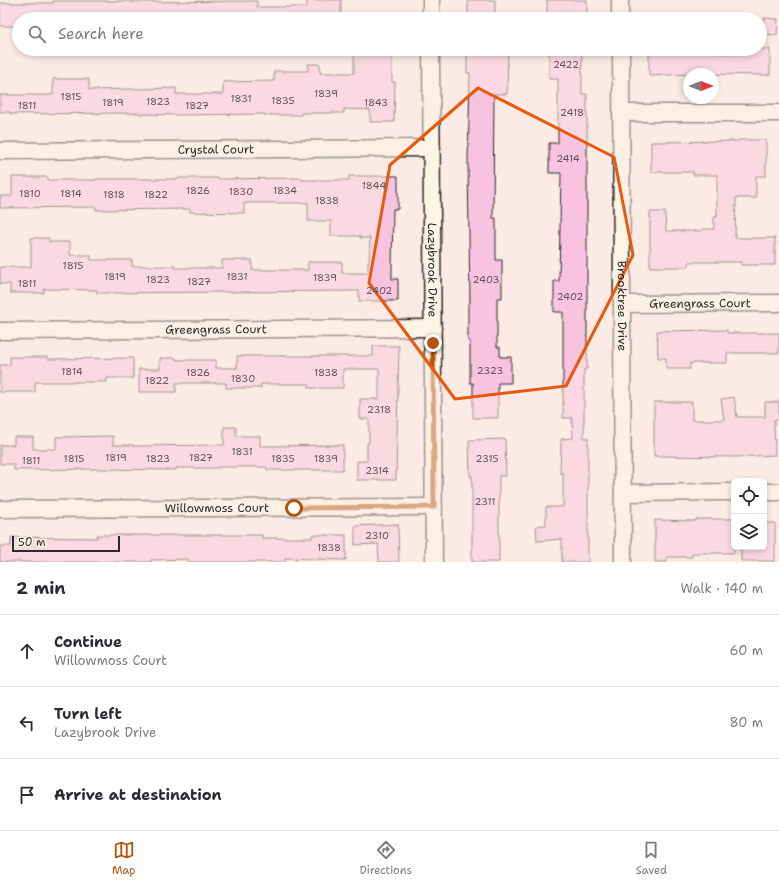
<!DOCTYPE html>
<html lang="en">
<head>
<meta charset="utf-8">
<style>
	:root { --surface:#fff; --page:#f2f2f3; --text:#2b2b33; --muted:#7c7c81; --line:#e1e1e2; --accent:#b45309 }
	body { margin:0; font-family:"Shantell Sans",sans-serif; background:var(--page); color:var(--text) }
	.controls { position:absolute; right:12px; bottom:12px; display:grid; overflow:hidden; border-radius:6px; box-shadow:0 2px 6px #0003 }
	.controls button { width:36px; height:36px; display:grid; place-items:center; padding:0; border:0; border-bottom:1px solid var(--line); background:var(--surface); color:var(--text); font:20px sans-serif }
	.compass { position:absolute; left:683px; top:68px; width:36px; height:36px; border-radius:50%; background:var(--surface); box-shadow:0 2px 6px #0003; rotate:90deg }
	.scale { position:absolute; left:12px; bottom:10px; width:108px; box-sizing:border-box; padding-left:4px; border:2px solid #2b2b2b; border-top:0; font-size:11px; line-height:14px; white-space:nowrap; color:#2b2b2b; -webkit-text-stroke:3px #fcf5e5; paint-order:stroke }
	.stop { position:absolute; width:12px; height:12px; margin:-9px; border:3px solid #b45309; border-radius:50%; background:#fff }
	.stop.end { background:#b45309; border-color:#fff; box-shadow:0 1px 4px #0008 }
	.list { margin:0; padding:0; list-style:none }
	h2 { display:flex; justify-content:space-between; align-items:center; height:52px; margin:0; padding:0 16px; font-size:17px }
	h2 small { font-size:13px; font-weight:400; color:var(--muted) }
	.list li { display:grid; grid-template-columns:26px 1fr auto; gap:12px; align-items:center; box-sizing:border-box; height:72px; padding:0 16px; border-top:1px solid var(--line) }
	.list b { display:block; font-size:15px; white-space:nowrap }
	.list p { margin:0; font-size:13px; white-space:nowrap; color:var(--muted) }
	.list em { font-size:13px; font-style:normal; color:var(--muted) }
	.icon { flex:none; width:22px; height:22px; fill:none; stroke:currentColor; stroke-width:2; stroke-linecap:round; stroke-linejoin:round }
	.map { position:relative; flex:none; width:779px; height:562px; overflow:hidden }
	.search { position:absolute; background:var(--surface); box-shadow:0 2px 6px #0003; left:12px; right:12px; top:12px; height:44px; display:flex; align-items:center; gap:10px; box-sizing:border-box; padding:0 14px; border-radius:22px; color:var(--muted); font-size:15px }
	.sheet { height:268px; background:var(--surface) }
	nav { display:flex; justify-content:space-around; align-items:center; box-sizing:border-box; height:56px; border-top:1px solid var(--line); background:var(--surface); font-size:11px; color:var(--muted) }
	nav a { display:grid; justify-items:center; gap:2px }
	nav .on { color:var(--accent) }
	.map>svg:first-child { display:block }
	.building { fill:#f8c3df; stroke:#2b2b2b }
	.lines { fill:none; stroke-linecap:round; stroke-linejoin:round }
	.minor-casing { stroke:#2b2b2b; stroke-width:19 }
	.minor { stroke:#fcf5e5; stroke-width:16 }
	.route { stroke:#b45309; stroke-width:5 }
	.marked { fill:none; stroke:#e8590c; stroke-width:3; stroke-linejoin:round }
	.labels { text-anchor:middle; stroke-width:3; stroke-linejoin:round; paint-order:stroke }
	.number-label { font-size:10px; fill:#5e5158 }
	.street-label { font-size:12px; fill:#2b2b2b; stroke:#fcf5e5 }
</style>
</head>
<body>
<div class="map">
<svg width="779" height="562" viewBox="0 0 779 562">
	<rect width="100%" height="100%" fill="#fbebe4"/>
	<filter id="ink" filterUnits="userSpaceOnUse"><feTurbulence type="fractalNoise" baseFrequency=".025" numOctaves="2"/><feDisplacementMap in="SourceGraphic" scale="8" xChannelSelector="R" yChannelSelector="G"/><feConvolveMatrix kernelMatrix="1 2 1 2 8 2 1 2 1" color-interpolation-filters="sRGB"/></filter>
	<g filter="url(#ink)">
		<!-- building -->
		<path class="building" d="M307,0H341V19H19V26H0V3H53V1H131V2L257,1V7H307Z
			M468,0H495V19H468Z
			M547,0H587V19H547Z
			M764,18L778,19L777,35L763,34Z
			M376,49H392V82H395L394,122H370V110L344,109V113H301V115H264V114L179,115L140,114V113L10,114V112H0V95H53V79H89V90L176,88V94H223V82L274,81V71H308V64H320V73H354V54H376Z
			M467,49H508L507,94H494L493,218H496V260H502V298H497V347H500V357H511V383H498V418H473V383H470V341H468V303H470L468,163L470,73H467Z
			M549,49H582V94H587V369H584V438H588V562H562V539L537,541L536,526L546,525V507H563V473H560L561,439L573,438L572,418H563V312H554V281H559L561,173H549V143H558V79H549Z
			M649,49H715V53L739,54V49H770V75L689,74L649,76Z
			M739,140H766V176H756V198H736L735,238H775V265H741V262H689V267H650V212H665L666,231H702V229H714V217H717V175H693V172H651V142L739,141Z
			M349,176H398V209H393L392,268V279H398V301H359V291L97,293V290L44,289V293H10V284H0V267H31V238H49V242H70V255H91V260H132V266H175V268H222V260H252V270H308V262H342V273H368V262H369L370,238H360V236H331V221H308V203H244V213L190,212V209L96,210V207L0,208V196H12V177H48V180H96V179H179V178H218V179L302,178V180H349Z
			M727,330V333H779V353H727V363H690V369H666V358H658L657,331Z
			M373,346H399L396,480H357V461H367V443H369V419H360V399H379V369H343V388H309V384H261V388H226V383H176V392H139V369H160V358H176V360H216V368H237V356H373Z
			M10,357H48V359L133,358V378H107V382H35V392H0V365H10Z
			M734,397L737,417H765V402H779V420H774L775,455L734,457L654,456V402H692V420H724L721,399Z
			M224,427H236V436H260V446L343,445V470H267V467H218V468H176V470L99,469L14,470V464H0V445H14V437H33V449H56V437L113,436V445H133V446L224,445Z
			M505,439L506,476H499V562H472V476H470L469,440Z
			M696,519H734V553H692V557H667V562H655V520L696,521Z
			M764,523H775V561H741V547H764Z
			M398,524L399,562H379L378,544L355,545V526Z
			M97,535H262V538H312V535H346V560L285,558V562H188V559L151,560V562H0V546H11V537L97,538Z"/>
		<g class="lines">
			<defs>
				<g id="minor">
					<path d="M431,0V19"/>
					<path d="M620,0V19"/>
					<path id="s1" d="M431,49L434,562"/>
					<path id="s2" d="M621,49L623,562"/>
					<path d="M621,113H779"/>
					<path id="s3" d="M0,151L432,148"/>
					<path id="s4" d="M622,304L779,303"/>
					<path id="s5" d="M0,331L433,328"/>
					<path d="M764,492H779"/>
					<path d="M623,493L734,492"/>
					<path id="s6" d="M0,509L434,507"/>
				</g>
			</defs>
			<!-- minor casing -->
			<use href="#minor" class="minor-casing"/>
			<!-- minor -->
			<use href="#minor" class="minor"/>
		</g>
	</g>
	<g class="lines" filter="url(#ink)">
		<!-- route -->
		<path class="route" d="M294,508L434,507L433,343"/>
	</g>
	<!-- marked area -->
	<path d="M0 0H779V562H0ZM478,88L614,157L633,255L566,386L455,399L369,283L390,165Z" fill="#fbebe4" fill-opacity=".55" fill-rule="evenodd"/>
	<path class="marked" d="M478,88L614,157L633,255L566,386L455,399L369,283L390,165Z"/>
	<g class="labels">
		<!-- number labels -->
		<g class="number-label">
			<text x="566" y="68">2422</text>
			<text x="326" y="97">1839</text>
			<text x="71" y="100">1815</text>
			<text x="241" y="102">1831</text>
			<text x="283" y="104">1835</text>
			<text x="158" y="105">1823</text>
			<text x="113" y="106">1819</text>
			<text x="376" y="106">1843</text>
			<text x="27" y="109">1811</text>
			<text x="197" y="109">1827</text>
			<text x="572" y="116">2418</text>
			<text x="568" y="162">2414</text>
			<text x="374" y="189">1844</text>
			<text x="198" y="194">1826</text>
			<text x="285" y="194">1834</text>
			<text x="241" y="195">1830</text>
			<text x="30" y="197">1810</text>
			<text x="71" y="197">1814</text>
			<text x="114" y="198">1818</text>
			<text x="156" y="198">1822</text>
			<text x="327" y="204">1838</text>
			<text x="73" y="269">1815</text>
			<text x="115" y="280">1819</text>
			<text x="237" y="280">1831</text>
			<text x="325" y="281">1839</text>
			<text x="158" y="283">1823</text>
			<text x="486" y="283">2403</text>
			<text x="199" y="285">1827</text>
			<text x="27" y="287">1811</text>
			<text x="379" y="294">2402</text>
			<text x="570" y="300">2402</text>
			<text x="490" y="374">2323</text>
			<text x="72" y="375">1814</text>
			<text x="198" y="376">1826</text>
			<text x="326" y="376">1838</text>
			<text x="243" y="382">1830</text>
			<text x="157" y="384">1822</text>
			<text x="379" y="413">2318</text>
			<text x="242" y="455">1831</text>
			<text x="116" y="461">1819</text>
			<text x="201" y="461">1827</text>
			<text x="74" y="462">1815</text>
			<text x="158" y="462">1823</text>
			<text x="283" y="462">1835</text>
			<text x="326" y="462">1839</text>
			<text x="487" y="462">2315</text>
			<text x="31" y="464">1811</text>
			<text x="377" y="474">2314</text>
			<text x="485" y="505">2311</text>
			<text x="377" y="539">2310</text>
			<text x="329" y="551">1838</text>
		</g>
		<!-- street labels -->
		<g class="street-label">
			<text dy="4" stroke="none"><textPath href="#s3" startOffset="216">Crystal Court</textPath></text>
			<text dy="4" stroke="none"><textPath href="#s1" startOffset="221">Lazybrook Drive</textPath></text>
			<text dy="4" stroke="none"><textPath href="#s4" startOffset="78">Greengrass Court</textPath></text>
			<text dy="4" stroke="none"><textPath href="#s2" startOffset="257">Brooktree Drive</textPath></text>
			<text dy="4" stroke="none"><textPath href="#s5" startOffset="216">Greengrass Court</textPath></text>
			<text dy="4" stroke="none"><textPath href="#s6" startOffset="217">Willowmoss Court</textPath></text>
		</g>
	</g>
</svg>
<div class="controls">
<button><svg class="icon" aria-label="locate" viewBox="0 0 24 24"><circle cx="12" cy="12" r="6"/><path d="M12 2v4M12 18v4M2 12h4M18 12h4"/></svg></button>
<button><svg class="icon" aria-label="layers" viewBox="0 0 24 24"><path d="M12 4l9 5-9 5-9-5zM3 14l9 5 9-5"/></svg></button>
</div>
<svg class="compass" viewBox="-18 -18 36 36"><path d="M0-13l5 13h-10z" fill="#e53935"/><path d="M0 13l5-13h-10z" fill="#7c7c81"/></svg>
<div class="scale">50 m</div>
<div class="stop" style="left:294px;top:508px"></div>
<div class="stop end" style="left:433px;top:343px"></div>
<div class="search"><svg class="icon" aria-label="search" viewBox="0 0 24 24"><circle cx="10" cy="10" r="6"/><path d="M15 15l6 6"/></svg>Search here</div>
</div>
<section class="sheet">
<h2>2 min<small>Walk · 140 m</small></h2>
<ul class="list">
<li><svg class="icon" aria-label="ahead" viewBox="0 0 24 24"><path d="M12 20V5M6 11l6-6 6 6"/></svg><div><b>Continue</b><p>Willowmoss Court</p></div><em>60 m</em></li>
<li><svg class="icon" aria-label="left" viewBox="0 0 24 24"><path d="M17 20v-9H6M10 6l-5 5 5 5"/></svg><div><b>Turn left</b><p>Lazybrook Drive</p></div><em>80 m</em></li>
<li><svg class="icon" aria-label="arrive" viewBox="0 0 24 24"><path d="M6 21V4h12l-3 4 3 4H6"/></svg><div><b>Arrive at destination</b></div></li>
</ul>
</section>
<nav>
<a class="on"><svg class="icon" aria-label="map" viewBox="0 0 24 24"><path d="M3 6l6-2 6 2 6-2v14l-6 2-6-2-6 2zM9 4v14M15 6v14"/></svg>Map</a>
<a><svg class="icon" aria-label="directions" viewBox="0 0 24 24"><path d="M12 3l9 9-9 9-9-9zM9 14v-3h6M13 9l2 2-2 2"/></svg>Directions</a>
<a><svg class="icon" aria-label="saved" viewBox="0 0 24 24"><path d="M7 4h10v16l-5-4-5 4z"/></svg>Saved</a>
</nav>
</body>
</html>
